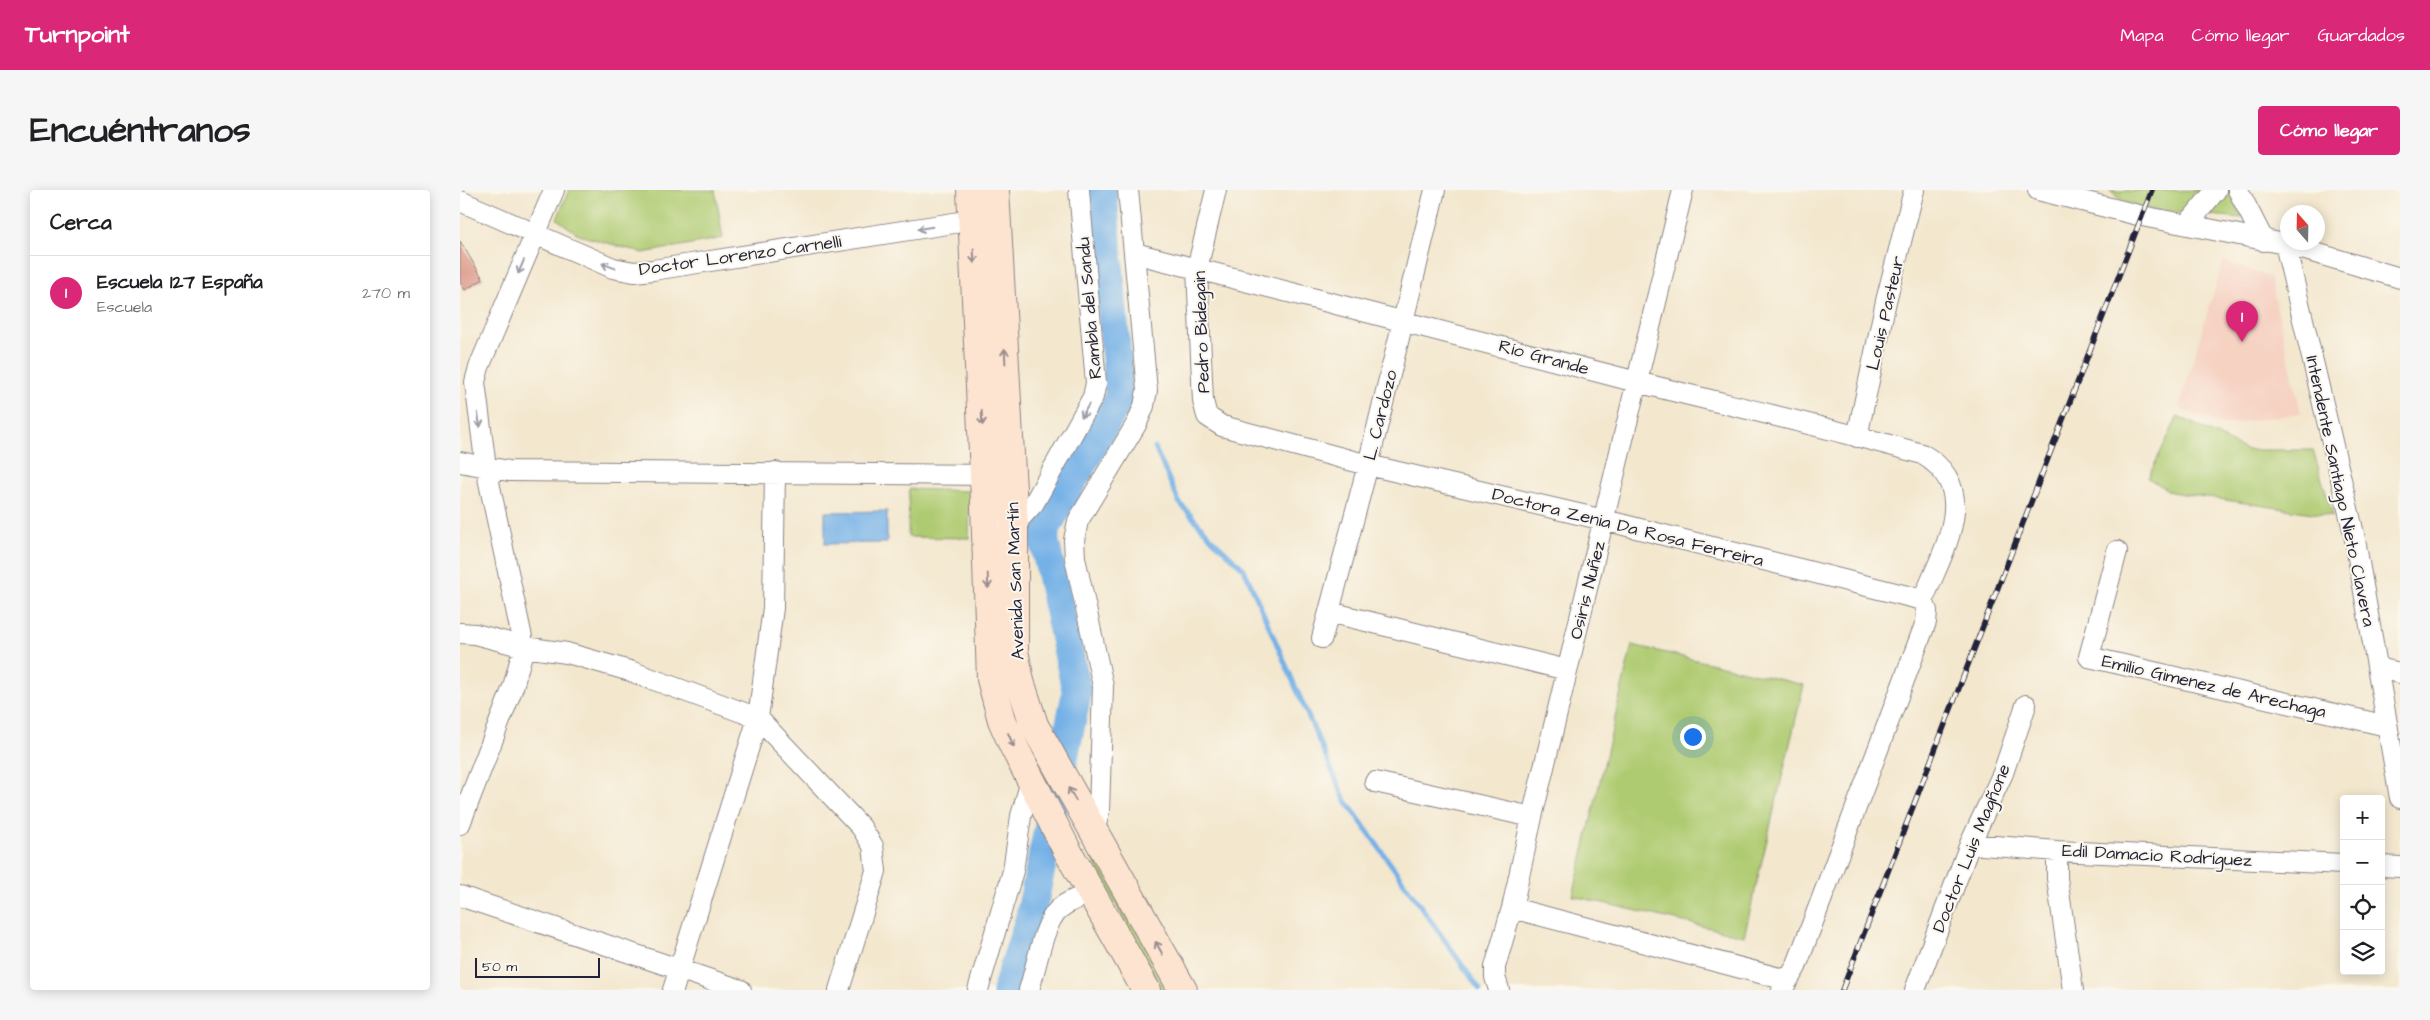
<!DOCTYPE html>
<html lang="es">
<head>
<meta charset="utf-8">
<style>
	:root { --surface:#fff; --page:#f6f6f6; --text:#202124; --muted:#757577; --line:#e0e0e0; --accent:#db2777 }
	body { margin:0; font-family:"Architects Daughter",sans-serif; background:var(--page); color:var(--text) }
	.controls { position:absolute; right:15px; bottom:15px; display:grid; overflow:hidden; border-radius:5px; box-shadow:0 2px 12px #0003 }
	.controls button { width:45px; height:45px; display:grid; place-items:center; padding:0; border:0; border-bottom:1px solid var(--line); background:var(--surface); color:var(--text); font:25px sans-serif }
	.compass { position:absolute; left:1820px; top:15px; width:45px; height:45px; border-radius:50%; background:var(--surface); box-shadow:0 2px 12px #0003; rotate:340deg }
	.scale { position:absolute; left:15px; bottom:12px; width:125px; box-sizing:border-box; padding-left:5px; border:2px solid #22223b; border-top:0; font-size:14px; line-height:18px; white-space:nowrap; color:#22223b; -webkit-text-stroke:4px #fbf7ec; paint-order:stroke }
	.you { position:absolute; left:1232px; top:546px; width:18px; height:18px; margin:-12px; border:4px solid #fff; border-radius:50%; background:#1a73e8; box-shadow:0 0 0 8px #1a73e833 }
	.badge { display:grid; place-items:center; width:32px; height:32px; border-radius:50%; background:var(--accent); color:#fff; font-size:16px; font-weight:700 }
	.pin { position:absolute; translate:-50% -41px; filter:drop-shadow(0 1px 2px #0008) }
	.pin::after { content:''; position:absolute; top:26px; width:18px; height:15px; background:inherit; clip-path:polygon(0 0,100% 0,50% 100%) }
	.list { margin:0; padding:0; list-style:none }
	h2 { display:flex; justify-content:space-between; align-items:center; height:65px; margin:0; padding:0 20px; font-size:21px }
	h2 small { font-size:16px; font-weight:400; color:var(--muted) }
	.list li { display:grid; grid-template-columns:32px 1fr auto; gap:15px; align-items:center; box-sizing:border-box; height:75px; padding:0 20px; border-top:1px solid var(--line) }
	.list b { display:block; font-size:19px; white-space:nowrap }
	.list p { margin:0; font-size:16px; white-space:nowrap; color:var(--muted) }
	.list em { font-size:16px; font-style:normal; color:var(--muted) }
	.icon { flex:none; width:28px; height:28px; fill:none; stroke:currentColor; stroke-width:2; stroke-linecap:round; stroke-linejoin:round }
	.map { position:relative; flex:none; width:1940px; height:800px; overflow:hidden; border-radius:5px }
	header { display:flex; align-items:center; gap:30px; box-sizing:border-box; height:70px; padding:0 25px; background:var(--accent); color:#fff }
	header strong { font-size:24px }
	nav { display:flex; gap:28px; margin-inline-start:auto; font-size:18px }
	.intro { display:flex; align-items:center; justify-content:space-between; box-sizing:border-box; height:120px; padding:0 30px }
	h1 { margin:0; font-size:35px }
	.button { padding:12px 22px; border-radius:5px; background:var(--accent); color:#fff; font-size:18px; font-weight:700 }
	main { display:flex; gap:30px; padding:0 30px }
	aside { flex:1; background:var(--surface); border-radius:5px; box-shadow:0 2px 12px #0003 }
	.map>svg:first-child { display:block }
	.built { fill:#f6d2c3 }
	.green { fill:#afcb71; stroke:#687656 }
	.water { fill:#75b1e7; stroke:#4c6a91 }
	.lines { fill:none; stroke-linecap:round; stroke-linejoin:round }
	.stream { stroke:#75b1e7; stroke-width:5 }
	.river { stroke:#75b1e7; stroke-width:30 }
	.building { fill:#db9384 }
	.street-casing { stroke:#8a8484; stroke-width:22 }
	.secondary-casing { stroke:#8a8484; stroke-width:30 }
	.street { stroke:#fff; stroke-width:20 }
	.secondary { stroke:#fde4d1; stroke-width:28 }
	.rail-casing { stroke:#22223b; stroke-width:5.5 }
	.rail { stroke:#fbf7ec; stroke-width:4; stroke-dasharray:11; stroke-linecap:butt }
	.oneway { stroke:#9c9ca7 }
	.oneway2 { stroke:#9a8d8e }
	.labels { text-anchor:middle; stroke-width:4; stroke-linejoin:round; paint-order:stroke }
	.street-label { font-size:18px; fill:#22223b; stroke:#fbf7ec }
</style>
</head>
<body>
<header>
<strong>Turnpoint</strong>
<nav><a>Mapa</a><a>Cómo llegar</a><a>Guardados</a></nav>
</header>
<div class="intro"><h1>Encuéntranos</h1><a class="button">Cómo llegar</a></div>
<main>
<aside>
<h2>Cerca<small></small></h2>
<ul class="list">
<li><span class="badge">1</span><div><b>Escuela 127 España</b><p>Escuela</p></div><em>270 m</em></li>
</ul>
</aside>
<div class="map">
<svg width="1940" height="800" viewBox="0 0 1940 800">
	<rect width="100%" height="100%" fill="#fbf7ec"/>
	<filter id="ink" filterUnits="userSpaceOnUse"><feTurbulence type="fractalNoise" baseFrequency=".02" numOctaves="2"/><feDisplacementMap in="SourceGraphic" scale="10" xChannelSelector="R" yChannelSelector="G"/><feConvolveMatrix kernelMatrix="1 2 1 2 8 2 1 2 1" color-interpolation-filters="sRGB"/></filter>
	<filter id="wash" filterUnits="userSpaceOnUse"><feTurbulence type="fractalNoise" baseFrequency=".0096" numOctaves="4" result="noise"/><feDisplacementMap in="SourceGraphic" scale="20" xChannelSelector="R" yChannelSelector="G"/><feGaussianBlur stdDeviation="1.12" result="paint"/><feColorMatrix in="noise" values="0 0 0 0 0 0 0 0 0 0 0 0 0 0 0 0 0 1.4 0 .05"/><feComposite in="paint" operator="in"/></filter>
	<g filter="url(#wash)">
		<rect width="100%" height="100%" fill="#f3e7ce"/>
		<!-- built -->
		<path class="built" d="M1763,71L1810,87L1841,223L1764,235L1724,221L1719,217Z"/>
		<!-- green -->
		<path class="green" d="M109,0H255L263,48L183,63L119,45L97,29Z
			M1746,0L1727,23C1700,21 1669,20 1650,1Z
			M1766,0H1769L1782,28L1750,25L1761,13Z
			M1718,226L1786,260H1853L1873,326L1711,302L1688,288Z
			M449,299L510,301L509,348L448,347Z
			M1172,455L1344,495L1284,746L1113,706Z
			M630,659L712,800H702L638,681Z"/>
		<!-- water -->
		<path class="water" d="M427,321V353L365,354V322Z"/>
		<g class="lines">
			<!-- stream -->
			<path class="stream" d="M695,258L719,312L751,348L784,379L884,608L1020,800"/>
			<!-- river -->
			<path class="river" d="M547,800L570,729L617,502L584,350L585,339L660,207L642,0"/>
		</g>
		<g id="blocks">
			<!-- building -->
			<path class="building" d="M0,51L23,89L5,100L0,92Z"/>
		</g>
	</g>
	<g filter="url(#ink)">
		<use href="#blocks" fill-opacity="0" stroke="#8a8484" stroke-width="1"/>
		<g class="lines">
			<defs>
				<path id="street" d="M1578,0L1682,26L1825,54L1940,88
					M1778,0L1804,51
					M0,11L153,78L174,82L193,80L513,30
					M1727,35L1756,0
					M1825,54L1894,344L1940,608
					M674,63C842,105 1009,148 1177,192C1272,216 1368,237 1462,264C1523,299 1482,362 1463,410L1144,330L908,275L762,236L747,226L743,211L737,79L756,0
					M1397,247L1426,111L1454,0
					M0,272L49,281L537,285
					M546,335H554L574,313L633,207L636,193L619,0
					M1657,361L1629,467L1927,536
					M869,422L1107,480
					M0,443L15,444L64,457L107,463L170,481L298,528L401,637L413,656L416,681L379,800
					M862,448L908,275L975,0
					M1918,478L1940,483
					M915,592L1072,627
					M0,634L53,497L64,457L26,278L15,192L19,177L94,0
					M634,643L639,622L643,496L615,368L614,350L618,331L677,233L684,216L687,200L668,0
					M1510,654L1597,661L1884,674
					M1597,661V688L1613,800
					M1921,676L1940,677
					M0,706L281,800
					M1052,718L1327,790
					M213,800L298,528L313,418L315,282
					M518,800L553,681L561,626L571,591
					M569,800C576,779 583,733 599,719C608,711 620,707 631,703
					M1039,800L1035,787V777L1052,718L1072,627L1223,0
					M1322,800L1336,777L1466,432L1467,421L1463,410
					M1455,800L1510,654L1543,583L1566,515"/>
				<path id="secondary" d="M511,0L524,285L531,489L542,530L553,555L608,662L686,800
					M535,0L554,335V461L560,491L574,535L723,800"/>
			</defs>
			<!-- street casing -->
			<use href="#street" class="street-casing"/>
			<!-- secondary casing -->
			<use href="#secondary" class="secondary-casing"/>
			<!-- street -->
			<use href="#street" class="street"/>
			<!-- secondary -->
			<use href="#secondary" class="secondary"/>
			<defs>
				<path id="rail" d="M1382,800L1692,0"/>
			</defs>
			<!-- rail casing -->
			<use href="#rail" class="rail-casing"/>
			<!-- rail -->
			<use href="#rail" class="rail"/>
		</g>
		<!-- one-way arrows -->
		<defs><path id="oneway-shaft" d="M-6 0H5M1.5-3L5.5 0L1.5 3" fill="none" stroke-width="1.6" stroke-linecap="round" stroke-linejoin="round" transform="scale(1.25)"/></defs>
		<g class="oneway">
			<use href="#oneway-shaft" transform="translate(465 38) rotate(171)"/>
			<use href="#oneway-shaft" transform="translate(149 76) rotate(-160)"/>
			<use href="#oneway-shaft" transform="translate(61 77) rotate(113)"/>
			<use href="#oneway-shaft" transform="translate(625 221) rotate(119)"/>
			<use href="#oneway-shaft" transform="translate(19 230) rotate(81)"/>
		</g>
		<g class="oneway2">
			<use href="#oneway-shaft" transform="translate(514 66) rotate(87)"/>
			<use href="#oneway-shaft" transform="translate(545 166) rotate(-93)"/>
			<use href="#oneway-shaft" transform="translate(522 228) rotate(87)"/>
			<use href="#oneway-shaft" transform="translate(528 391) rotate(88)"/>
			<use href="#oneway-shaft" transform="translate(551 550) rotate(67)"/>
			<use href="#oneway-shaft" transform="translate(612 604) rotate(-120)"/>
			<use href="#oneway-shaft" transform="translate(699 758) rotate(-119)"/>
		</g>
	</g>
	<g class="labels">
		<!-- street labels -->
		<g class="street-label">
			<text transform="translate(280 65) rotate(-8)" y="6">Doctor Lorenzo Carnelli</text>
			<text transform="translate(629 118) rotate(-95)" y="6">Rambla del Sandu</text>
			<text transform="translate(1425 123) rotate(-77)" y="6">Louis Pasteur</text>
			<text transform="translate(741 142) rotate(-92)" y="6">Pedro Bidegain</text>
			<text transform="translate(1084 167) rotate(15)" y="6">Río Grande</text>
			<text transform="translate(920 225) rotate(-76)" y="6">L. Cardozo</text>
			<text transform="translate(1881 301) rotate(78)" y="6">Intendente Santiago Nieto Clavera</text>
			<text transform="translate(1168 337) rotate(14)" y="6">Doctora Zenia Da Rosa Ferreira</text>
			<text transform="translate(555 391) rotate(-92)" y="6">Avenida San Martín</text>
			<text transform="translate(1127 400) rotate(-76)" y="6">Osiris Nuñez</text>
			<text transform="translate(1754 496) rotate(13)" y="6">Emilio Gimenez de Arechaga</text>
			<text transform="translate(1511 658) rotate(-68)" y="6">Doctor Luis Magñone</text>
			<text transform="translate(1697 665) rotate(3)" y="6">Edil Damacio Rodríguez</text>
		</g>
	</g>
</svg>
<div class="controls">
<button>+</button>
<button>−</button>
<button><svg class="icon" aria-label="locate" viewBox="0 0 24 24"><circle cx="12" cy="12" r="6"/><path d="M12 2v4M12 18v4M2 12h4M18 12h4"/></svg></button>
<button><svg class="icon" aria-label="layers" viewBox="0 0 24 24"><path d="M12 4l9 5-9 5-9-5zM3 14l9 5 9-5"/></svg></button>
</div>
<svg class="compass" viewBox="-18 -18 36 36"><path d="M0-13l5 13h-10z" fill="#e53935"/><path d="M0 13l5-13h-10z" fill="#757577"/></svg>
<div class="scale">50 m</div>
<div class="you"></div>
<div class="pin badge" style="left:1782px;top:152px">1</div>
</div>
</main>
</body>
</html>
